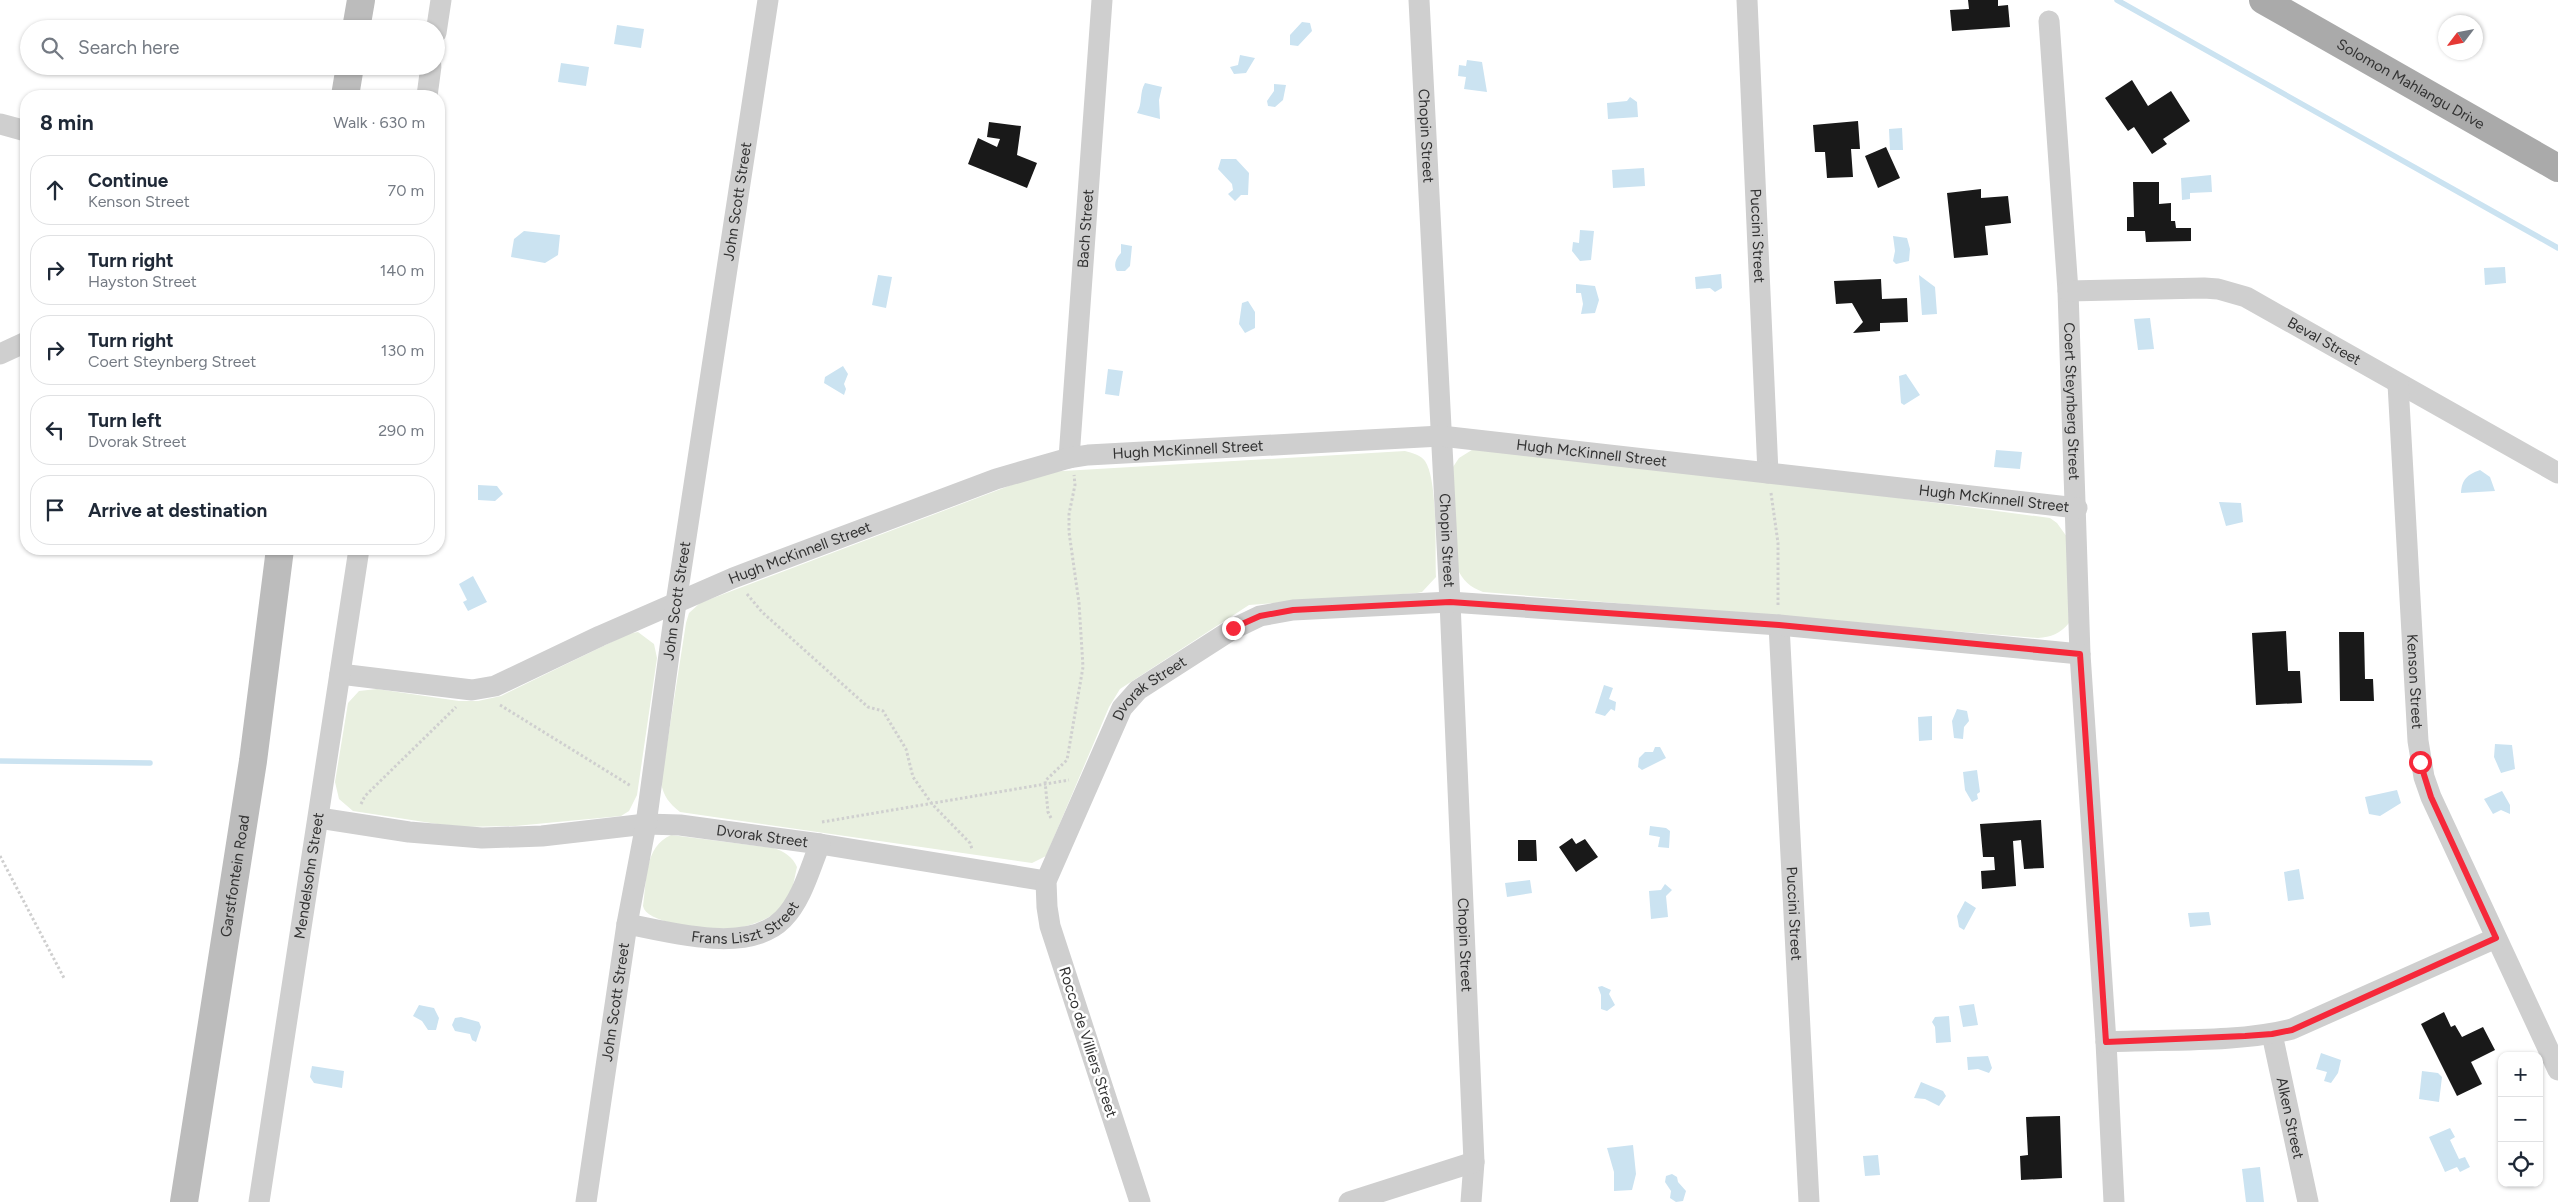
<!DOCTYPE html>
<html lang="en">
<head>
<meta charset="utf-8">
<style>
	:root { --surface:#fff; --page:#f6f6f7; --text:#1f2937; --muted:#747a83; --line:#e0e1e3 }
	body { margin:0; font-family:Figtree,sans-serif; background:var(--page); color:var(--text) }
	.controls { position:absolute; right:15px; bottom:15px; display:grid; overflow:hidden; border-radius:10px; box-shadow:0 1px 4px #0004 }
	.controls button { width:45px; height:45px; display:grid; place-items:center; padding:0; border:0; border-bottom:1px solid var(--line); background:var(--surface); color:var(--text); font:25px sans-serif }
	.compass { position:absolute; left:2438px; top:15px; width:45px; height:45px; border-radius:50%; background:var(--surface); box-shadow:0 1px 4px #0004; rotate:238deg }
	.stop { position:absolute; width:15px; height:15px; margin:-11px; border:4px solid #f6283a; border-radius:50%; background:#fff }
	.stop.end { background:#f6283a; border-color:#fff; box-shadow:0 1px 5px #0008 }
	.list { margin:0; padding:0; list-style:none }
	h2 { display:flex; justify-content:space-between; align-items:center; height:65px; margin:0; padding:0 20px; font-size:21px }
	h2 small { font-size:16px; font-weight:400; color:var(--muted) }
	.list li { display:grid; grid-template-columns:32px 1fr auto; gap:15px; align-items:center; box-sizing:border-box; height:70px; margin:0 10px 10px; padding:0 10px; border:1px solid var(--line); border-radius:20px }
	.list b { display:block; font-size:19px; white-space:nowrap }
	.list p { margin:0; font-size:16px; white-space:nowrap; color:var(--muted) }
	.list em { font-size:16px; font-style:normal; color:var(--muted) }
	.icon { flex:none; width:28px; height:28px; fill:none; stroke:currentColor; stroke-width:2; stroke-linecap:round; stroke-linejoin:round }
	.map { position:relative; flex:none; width:2558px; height:1202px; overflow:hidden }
	.search { position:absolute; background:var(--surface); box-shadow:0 1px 4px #0004; left:20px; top:20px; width:425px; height:55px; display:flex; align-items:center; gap:12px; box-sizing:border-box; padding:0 18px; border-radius:28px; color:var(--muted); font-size:19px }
	.panel { position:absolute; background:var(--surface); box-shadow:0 1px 4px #0004; left:20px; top:90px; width:425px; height:465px; border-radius:20px }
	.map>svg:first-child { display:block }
	.green { fill:#e9f0e0 }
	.water { fill:#cbe3f1 }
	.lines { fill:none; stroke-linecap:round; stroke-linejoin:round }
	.stream { stroke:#cbe3f1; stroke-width:5.5 }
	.building { fill:#191919 }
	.path { stroke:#cfcfcf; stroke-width:3; stroke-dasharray:2.5 2.5; stroke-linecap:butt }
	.street { stroke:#cfcfcf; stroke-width:21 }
	.secondary { stroke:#bcbcbc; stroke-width:28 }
	.primary { stroke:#aaa; stroke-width:28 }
	.route { stroke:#f6283a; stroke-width:6 }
	.labels { text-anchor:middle; stroke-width:5; stroke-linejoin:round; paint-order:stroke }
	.street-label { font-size:15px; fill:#323232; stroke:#fff }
</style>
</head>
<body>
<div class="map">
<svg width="2558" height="1202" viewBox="0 0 2558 1202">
	<rect width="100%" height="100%" fill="#fff"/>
	<!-- green -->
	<path class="green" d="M1475,448L1740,477L2050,518L2057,523L2067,537L2069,623C2060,634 2051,637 2038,638L1483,592C1470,587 1463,581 1457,568L1453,467L1459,458Z
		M1405,451C1412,453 1421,455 1425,461C1438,480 1435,552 1436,577L1422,592L1417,593L1249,605L1120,689L1109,707L1046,856L1032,863L680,812C669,803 664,797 661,783L686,623L689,613L700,603L1046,472Z
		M638,632L654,644L657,658L637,795L629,811L621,816L515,826L457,827L353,811L339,799L335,782L348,703L359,691L377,689L459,701H478L501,696L628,634Z
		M671,835L773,848C784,851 793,857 797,867C794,879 792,898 783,907C771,918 754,925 738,928C721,931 646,926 643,906C647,880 644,847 671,835Z"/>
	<!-- water -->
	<path class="water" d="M1302,22L1310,23L1312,31L1298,46L1290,45V35Z
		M617,25L644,29L641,48L614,44Z
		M1240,55L1255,58L1246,73L1234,74L1230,67L1238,65Z
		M1467,60L1482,62L1487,92L1464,89L1466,77L1458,76L1459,65L1466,66Z
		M561,63L589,67L586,86L558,82Z
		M1145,83L1162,87L1159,100L1160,119L1137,113C1143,103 1139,93 1145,83Z
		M1274,84L1286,85L1283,100L1275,107L1268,106L1267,101L1274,91Z
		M1630,97L1637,102L1638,117L1608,119L1607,103L1627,101Z
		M1902,128L1903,150H1890L1889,129Z
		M1221,159H1236L1249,173L1248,195H1241L1235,201L1228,194L1233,190L1232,184L1218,169Z
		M1644,168L1645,186L1613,188L1612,170Z
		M2211,175L2212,192L2190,193V199L2182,200L2181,178Z
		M1580,230L1594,231L1591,260L1580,261L1572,251L1573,242L1579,243Z
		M524,231L560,235L558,255L545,263L511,257L514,239Z
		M1893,236L1907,238L1910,249L1909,261L1896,264L1893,261L1895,251Z
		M1121,244L1132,246L1130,266L1125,271H1117C1113,265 1116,258 1121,253Z
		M2505,267L2506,283L2485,285L2484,268Z
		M1721,274L1722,288L1715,292L1710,288L1696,289L1695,277Z
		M878,275L892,277L886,308L872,305Z
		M1919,275L1935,287L1937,314L1922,315Z
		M1576,284L1595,286L1599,300L1595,313L1581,314L1583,304L1581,293H1576Z
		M1248,301L1255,312V328L1245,333L1239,324L1242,303Z
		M2150,318L2154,349L2138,350L2134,319Z
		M843,366L848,374L844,384L846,389L844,395L824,383L825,377Z
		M1108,369L1123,371L1119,396L1105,394Z
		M1906,374L1920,395L1904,405L1901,403L1899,376Z
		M1996,450L2022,452L2020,469L1994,467Z
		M2480,470L2490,477L2495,491L2461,493C2462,479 2467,475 2480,470Z
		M478,485L497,486L503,494L495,501L478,500Z
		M2219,502L2241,503L2243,522L2226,526Z
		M473,576L487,602L468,611L463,602L467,600L459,584Z
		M1604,685L1613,688L1609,699L1616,702L1615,711L1611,709L1605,716L1595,713Z
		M1957,709L1967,711L1969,721L1964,727L1963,739L1954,738L1952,721Z
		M1932,716V740L1919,741L1918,717Z
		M2495,744L2512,745L2515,769L2501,773L2494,757Z
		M1655,747H1660L1666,758L1642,770L1638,767L1639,758L1645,752H1653Z
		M1977,770L1980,792L1977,794L1978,799L1972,802L1965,790L1963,772Z
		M2397,790L2401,803L2380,816L2369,814L2365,797Z
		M2502,791L2510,805V814L2501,810L2493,814L2484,799Z
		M1650,826L1666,828L1670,831L1669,848L1658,847L1660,837L1649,835Z
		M2299,869L2304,899L2288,901L2284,872Z
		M1530,880L1532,893L1507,897L1505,883Z
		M1665,884L1672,890L1666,896L1668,917L1651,919L1649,891L1661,890Z
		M1965,901L1976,908L1964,930L1959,927L1957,916Z
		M2209,912L2211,925L2190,927L2188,913Z
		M1602,986L1611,990L1609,994L1615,1005L1607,1011L1601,1009V995L1598,987Z
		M1974,1004L1978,1025L1963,1027L1959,1006Z
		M419,1005L434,1008L439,1018L436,1030H428L422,1021L413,1016Z
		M1949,1016L1951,1042L1936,1043L1935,1027L1932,1022L1935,1017Z
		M461,1017L479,1022L481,1027L476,1042L472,1040L470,1034L455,1031L452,1025L455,1018Z
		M2321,1053L2341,1060L2338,1073L2331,1083L2324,1081L2327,1072L2316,1069Z
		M1988,1056L1992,1068L1989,1073L1978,1069L1968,1070L1967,1057Z
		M312,1066L344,1071L342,1088L314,1083L310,1077Z
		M2422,1071L2438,1073L2442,1077L2439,1102L2419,1099Z
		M1921,1082L1943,1091L1946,1096L1939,1106L1925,1099L1914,1098Z
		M2450,1128L2455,1137L2450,1140L2459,1159L2465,1157L2470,1167L2460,1172L2457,1167L2445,1172L2429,1137Z
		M1633,1145L1636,1174L1632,1190L1614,1191V1172L1607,1148Z
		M1878,1155L1880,1175L1865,1176L1863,1156Z
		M2260,1167L2264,1202H2246L2242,1169Z
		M1672,1174L1677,1177L1678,1182L1686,1191L1683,1201L1676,1202L1670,1198L1671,1191L1665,1182L1666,1176Z"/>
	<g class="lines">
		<!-- stream -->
		<path class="stream" d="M2117,0L2558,248
			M0,761L150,763"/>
	</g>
	<!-- building -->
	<path class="building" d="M1968,0H1998V6L2008,5L2010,27L1952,31L1950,10L1969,9Z
		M2132,80L2148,106L2171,91L2190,121L2163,139L2167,144L2152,154L2134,127L2128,131L2105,98Z
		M1858,121L1860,149H1851L1853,177L1827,178L1825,152H1815L1813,125Z
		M989,122L1021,126L1017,155L1037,163L1027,188L968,164L978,138L997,147L1000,139L987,137Z
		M1886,147L1900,178L1878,188L1865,156Z
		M2133,182H2159V204L2171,203V221H2175L2176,228H2191V241L2146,242L2145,231H2127V217H2134Z
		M1981,189V198L2008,196L2011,223L1985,226L1988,255L1954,258L1947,193Z
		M1881,279L1882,299L1907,298L1908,322L1880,323V331L1853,333L1863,322L1852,303L1836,304L1834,281Z
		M2286,631L2288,671H2300L2302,703L2256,705L2252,633Z
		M2339,632H2364L2365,679H2373L2374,701H2340Z
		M2041,820L2044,868L2024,869L2021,840L2013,841L2016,886L1982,889L1981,871L1995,870L1994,857H1983L1980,824Z
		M1572,838L1576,844L1585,839L1598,857L1576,872L1559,847Z
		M1518,840H1536L1537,861H1518Z
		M2444,1012L2451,1027L2455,1025L2462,1037L2483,1027L2495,1050L2471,1062L2482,1084L2457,1096L2421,1024Z
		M2060,1116L2062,1178L2021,1180L2020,1156L2028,1155L2026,1117Z"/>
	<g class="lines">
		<!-- path -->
		<path class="path" d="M1771,493L1778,543V607
			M747,594L762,612L868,707L883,711L906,749L913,777L932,804L970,843L972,849
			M500,705L631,786
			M361,804L365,796L456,707
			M1051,818L1048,812L1045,781L1067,760L1083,667L1079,603L1069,532V514L1075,485L1074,475
			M822,822L1069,780
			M0,856L65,980"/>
		<!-- street -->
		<g class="street">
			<path id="s1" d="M1419,0L1450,602L1474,1162L1471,1202"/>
			<path id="s2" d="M1747,0L1768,473"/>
			<path id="s3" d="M2049,21L2068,291L2080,654L2106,1042L2114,1202"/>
			<path d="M436,33L441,0"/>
			<path d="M427,96L431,66"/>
			<path d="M0,124L26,131"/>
			<path id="s4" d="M2068,291L2204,288L2218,289L2246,297L2558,473"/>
			<path d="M0,354L26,342"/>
			<path id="s5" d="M2398,384L2418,741L2424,777L2431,797L2558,1070"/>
			<path id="s6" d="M1069,458L1102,0"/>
			<path id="s7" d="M1779,625L1809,1202"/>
			<path id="s8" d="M340,674L472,690L495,686L600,636L733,578L996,479L1069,458L1088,455L1441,436L2077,508"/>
			<path id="s9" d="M319,818L409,832L482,838L542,836L646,824L680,825L820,844L1046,881"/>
			<path id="s10" d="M627,924C670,932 748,955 783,919C802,900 810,868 820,844"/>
			<path id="s11" d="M2272,1034L2308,1202"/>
			<path d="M2106,1042C2164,1039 2237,1043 2292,1029L2496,938"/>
			<path id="s12" d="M259,1202L359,549"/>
			<path id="s13" d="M586,1202L627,924L646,824L676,603L768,0"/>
			<path id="s14" d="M1140,1202L1050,926L1047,907L1046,881L1122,708L1138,690L1233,629L1260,616L1293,610L1450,602L1779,625L2080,654"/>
			<path d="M1349,1202L1474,1162"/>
		</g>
		<!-- secondary -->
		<g class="secondary">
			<path d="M356,29L361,0"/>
			<path d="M345,96L350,66"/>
			<path id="s15" d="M184,1202L253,761L280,549"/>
		</g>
		<!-- primary -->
		<path class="primary" id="s16" d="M2263,0L2558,168"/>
	</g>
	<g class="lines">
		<!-- route -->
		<path class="route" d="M1233,628L1260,616L1293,610L1450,602L1779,625L2080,654L2106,1042L2245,1036L2272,1034L2292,1030L2496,938L2431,797L2420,762"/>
	</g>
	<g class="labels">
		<!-- street labels -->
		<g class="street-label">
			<text dy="5" stroke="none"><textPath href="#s16" startOffset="170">Solomon Mahlangu Drive</textPath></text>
			<text dy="5" stroke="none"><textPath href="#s1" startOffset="136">Chopin Street</textPath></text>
			<text dy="5" stroke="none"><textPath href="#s13" startOffset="1012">John Scott Street</textPath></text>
			<text dy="5" stroke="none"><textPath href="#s6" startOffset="230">Bach Street</textPath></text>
			<text dy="5" stroke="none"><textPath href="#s2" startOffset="236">Puccini Street</textPath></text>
			<text dy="5" stroke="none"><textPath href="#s4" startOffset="269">Beval Street</textPath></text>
			<text dy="5" stroke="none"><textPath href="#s3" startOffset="381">Coert Steynberg Street</textPath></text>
			<text dy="5" stroke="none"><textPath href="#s8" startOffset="894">Hugh McKinnell Street</textPath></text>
			<text dy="5" stroke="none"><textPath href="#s8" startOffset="1299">Hugh McKinnell Street</textPath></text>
			<text dy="5" stroke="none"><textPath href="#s8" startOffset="1704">Hugh McKinnell Street</textPath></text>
			<text dy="5" stroke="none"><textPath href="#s1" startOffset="541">Chopin Street</textPath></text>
			<text dy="5" stroke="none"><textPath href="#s8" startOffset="489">Hugh McKinnell Street</textPath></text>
			<text dy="5" stroke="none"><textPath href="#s13" startOffset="608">John Scott Street</textPath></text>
			<text dy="5" stroke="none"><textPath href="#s5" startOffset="298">Kenson Street</textPath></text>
			<text dy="5" stroke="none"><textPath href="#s14" startOffset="558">Dvorak Street</textPath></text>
			<text dy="5" stroke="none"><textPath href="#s9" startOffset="446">Dvorak Street</textPath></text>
			<text dy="5" stroke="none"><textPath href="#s15" startOffset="330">Garstfontein Road</textPath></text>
			<text dy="5" stroke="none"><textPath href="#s12" startOffset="330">Mendelsohn Street</textPath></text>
			<text dy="5" stroke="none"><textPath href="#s7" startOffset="289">Puccini Street</textPath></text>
			<text dy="5" stroke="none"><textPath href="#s10" startOffset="124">Frans Liszt Street</textPath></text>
			<text dy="5" stroke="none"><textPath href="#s1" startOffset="946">Chopin Street</textPath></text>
			<text dy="5" stroke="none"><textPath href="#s13" startOffset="202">John Scott Street</textPath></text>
			<text transform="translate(1088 1042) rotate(72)" y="5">Rocco de Villiers Street</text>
			<text dy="5" stroke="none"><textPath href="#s11" startOffset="86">Alken Street</textPath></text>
		</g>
	</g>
</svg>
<div class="controls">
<button>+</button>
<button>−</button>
<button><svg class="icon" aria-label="locate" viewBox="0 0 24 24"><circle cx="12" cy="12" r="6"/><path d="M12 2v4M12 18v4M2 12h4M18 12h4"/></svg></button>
</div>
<svg class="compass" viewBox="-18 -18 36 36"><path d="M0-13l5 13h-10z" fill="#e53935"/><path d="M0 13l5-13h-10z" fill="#747a83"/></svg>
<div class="stop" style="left:2420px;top:762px"></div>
<div class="stop end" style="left:1233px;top:628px"></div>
<div class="search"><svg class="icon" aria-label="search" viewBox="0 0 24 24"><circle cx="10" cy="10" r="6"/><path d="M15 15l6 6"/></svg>Search here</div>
<section class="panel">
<h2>8 min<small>Walk · 630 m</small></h2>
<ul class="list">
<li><svg class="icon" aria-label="ahead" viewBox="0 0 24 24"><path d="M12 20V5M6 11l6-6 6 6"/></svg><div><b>Continue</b><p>Kenson Street</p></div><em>70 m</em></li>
<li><svg class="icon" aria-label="right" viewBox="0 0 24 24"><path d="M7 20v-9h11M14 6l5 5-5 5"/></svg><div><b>Turn right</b><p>Hayston Street</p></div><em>140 m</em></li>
<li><svg class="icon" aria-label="right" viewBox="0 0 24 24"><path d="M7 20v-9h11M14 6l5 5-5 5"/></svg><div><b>Turn right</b><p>Coert Steynberg Street</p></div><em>130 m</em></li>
<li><svg class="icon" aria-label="left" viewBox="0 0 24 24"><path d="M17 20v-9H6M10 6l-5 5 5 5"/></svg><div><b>Turn left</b><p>Dvorak Street</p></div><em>290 m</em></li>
<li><svg class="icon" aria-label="arrive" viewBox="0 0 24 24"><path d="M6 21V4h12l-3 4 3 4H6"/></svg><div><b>Arrive at destination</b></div></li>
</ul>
</section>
</div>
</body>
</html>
